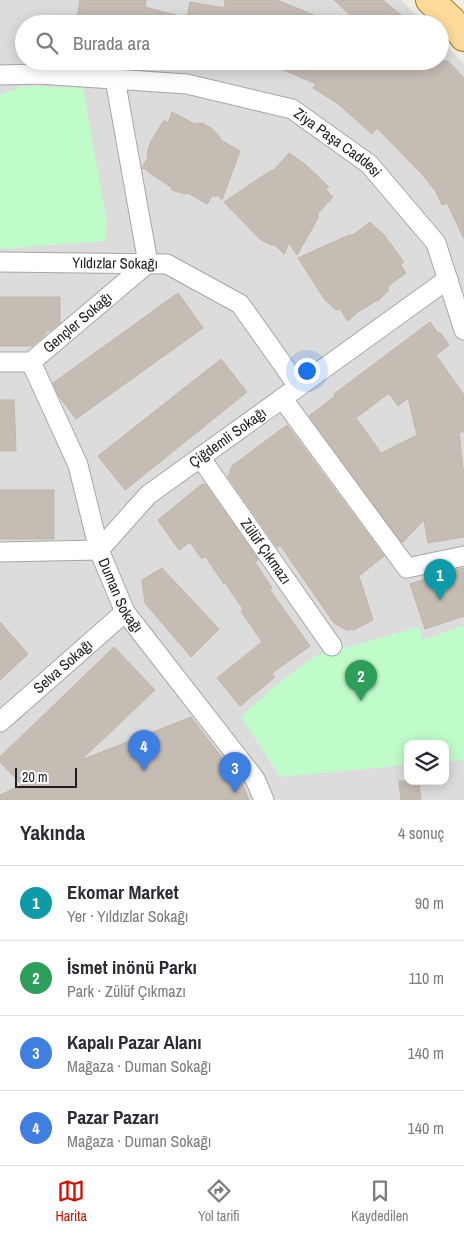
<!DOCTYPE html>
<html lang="tr">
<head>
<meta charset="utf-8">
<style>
	:root { --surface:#fff; --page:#f2f2f3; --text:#2b2b33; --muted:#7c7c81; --line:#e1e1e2; --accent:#cd1000 }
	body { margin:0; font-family:"Archivo Narrow",sans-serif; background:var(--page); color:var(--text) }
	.controls { position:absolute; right:15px; bottom:15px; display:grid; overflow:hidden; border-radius:10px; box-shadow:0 2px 12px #0003 }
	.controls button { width:45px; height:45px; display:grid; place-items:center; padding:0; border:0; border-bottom:1px solid var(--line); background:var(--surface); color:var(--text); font:25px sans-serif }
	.scale { position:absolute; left:15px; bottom:12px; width:62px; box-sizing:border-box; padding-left:5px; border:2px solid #1f1f1f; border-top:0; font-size:14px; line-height:18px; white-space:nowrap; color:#1f1f1f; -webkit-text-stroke:4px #fff; paint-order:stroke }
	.you { position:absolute; left:306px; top:370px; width:18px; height:18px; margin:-12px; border:4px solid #fff; border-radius:50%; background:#1a73e8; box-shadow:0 0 0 8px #1a73e833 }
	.badge { display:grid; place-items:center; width:32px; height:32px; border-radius:50%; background:var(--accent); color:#fff; font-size:16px; font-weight:700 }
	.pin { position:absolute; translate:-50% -41px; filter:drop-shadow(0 1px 2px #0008) }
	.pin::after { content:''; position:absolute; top:26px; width:18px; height:15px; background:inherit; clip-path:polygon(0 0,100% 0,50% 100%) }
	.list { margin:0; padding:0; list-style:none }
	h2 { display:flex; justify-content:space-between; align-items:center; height:65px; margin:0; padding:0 20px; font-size:21px }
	h2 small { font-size:16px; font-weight:400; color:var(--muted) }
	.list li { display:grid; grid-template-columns:32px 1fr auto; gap:15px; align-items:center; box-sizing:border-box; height:75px; padding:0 20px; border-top:1px solid var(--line) }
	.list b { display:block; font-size:19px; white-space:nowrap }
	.list p { margin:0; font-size:16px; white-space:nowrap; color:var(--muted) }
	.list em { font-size:16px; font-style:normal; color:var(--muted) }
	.icon { flex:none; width:28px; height:28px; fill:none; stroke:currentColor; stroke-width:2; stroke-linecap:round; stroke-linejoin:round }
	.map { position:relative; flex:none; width:464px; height:800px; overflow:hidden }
	.search { position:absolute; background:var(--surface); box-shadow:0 2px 12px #0003; left:15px; right:15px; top:15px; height:55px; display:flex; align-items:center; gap:12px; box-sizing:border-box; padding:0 18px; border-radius:28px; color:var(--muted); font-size:19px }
	.sheet { height:365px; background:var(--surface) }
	nav { display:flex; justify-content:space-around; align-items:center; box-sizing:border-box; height:70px; border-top:1px solid var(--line); background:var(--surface); font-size:14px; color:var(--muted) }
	nav a { display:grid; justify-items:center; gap:2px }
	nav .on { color:var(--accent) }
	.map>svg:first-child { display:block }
	.residential { fill:#dddcdc; fill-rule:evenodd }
	.park { fill:#c0fbca }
	.building { fill:#c5bcb4; stroke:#c2b5a6; fill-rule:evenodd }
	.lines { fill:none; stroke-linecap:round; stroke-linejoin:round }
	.minor-casing { stroke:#a6a6a6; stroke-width:21 }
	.primary-casing { stroke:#997200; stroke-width:30 }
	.minor { stroke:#fff; stroke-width:19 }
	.primary { stroke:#fedb9b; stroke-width:28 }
	.labels { text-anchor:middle; stroke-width:4.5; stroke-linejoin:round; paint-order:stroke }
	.street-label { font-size:15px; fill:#1f1f1f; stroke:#fff }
</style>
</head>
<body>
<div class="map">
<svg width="464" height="800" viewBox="0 0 464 800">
	<rect width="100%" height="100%" fill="#f0ede5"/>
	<!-- residential -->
	<path class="residential" d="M0,0H401L425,24H24V61H440V40L464,64V800H0ZM408,744H445V781H408Z"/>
	<!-- park -->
	<path class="park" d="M22,86L83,88L107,224L105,241L0,249V95Z
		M464,625V760L445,762V744H408V765L280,777L241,717L276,685L315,656L419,627L423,640Z"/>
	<!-- building -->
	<path class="building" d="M80,0H146L145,7L187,18L190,2L224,8L225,0H277L334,23L76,24Z
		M334,0H383L412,24H360Z
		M263,61H448L464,78V239L447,203L442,205L435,190L421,173L377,128L372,134L337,103L313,88L316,84Z
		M172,112L195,124L202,123L211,128L219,136L221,140L240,151L222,200L218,195L216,197L213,195L207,204L188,193L185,194L172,190L171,187L147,171L148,170L142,168L148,157L147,154L150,143L164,120L168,123Z
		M289,153L306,165L329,187L325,189L333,197L318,213V218L297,255L289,243L284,254L275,245H271L260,239L224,202L270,171L274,170Z
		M370,222L384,235L404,262L400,264L406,273L388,286V291L379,300L376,301L358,312L348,321L340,309L336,310L325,300L298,258L349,235H353Z
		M178,293L203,328L76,419L58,395L53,383Z
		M0,297H60V323L50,331H46V334L32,346H0Z
		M430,322L438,333L440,332L449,345L436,355L464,395V432H459L464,477V537L428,543L424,520L402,543L309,416L335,396L334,394ZM389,393L398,406L408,398L417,435L381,453L356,418Z
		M221,359L247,392L125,490L98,456Z
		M0,400H14L16,451H0Z
		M287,425L384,556L359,576L373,620L354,630L350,629L348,631L334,623L280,545L277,547L228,477L232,466Z
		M202,484L206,485L258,560L255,562L272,588L270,590L310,646L272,673L275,677L240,706L217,678L262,642L241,611L243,609L225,583L224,584L205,556L202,559L190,542L179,550L158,520Z
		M0,490H54V539H0Z
		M162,568L219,629L191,657L145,603L142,580Z
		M464,568V616L425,629L410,584L449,571Z
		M0,622L28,654L0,680Z
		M114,647L155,690L81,760L191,717L243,785L249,800H0V795L22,785L0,762V757Z
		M399,781H419L421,800H401Z"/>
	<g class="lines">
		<defs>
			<g id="minor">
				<path id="s1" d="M0,75L39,74L187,84L292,109L369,164L436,243L464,330"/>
				<path id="s2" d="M0,262L167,264L240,304L298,386"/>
				<path id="s3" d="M0,362H31L148,263L115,79"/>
				<path id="s4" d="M31,362L78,465L99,550L125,612L255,779L264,800"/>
				<path d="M282,398L407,568L464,556"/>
				<path id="s5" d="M200,457L332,646"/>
				<path id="s6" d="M0,552L99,550L148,495L448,279"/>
				<path id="s7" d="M0,722L125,612"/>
			</g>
			<path id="primary" d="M430,0L452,21L464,37"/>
		</defs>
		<!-- minor casing -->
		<use href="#minor" class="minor-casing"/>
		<!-- primary casing -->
		<use href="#primary" class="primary-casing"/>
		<!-- minor -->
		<use href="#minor" class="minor"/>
		<!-- primary -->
		<use href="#primary" class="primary"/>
	</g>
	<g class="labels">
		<!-- street labels -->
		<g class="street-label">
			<text dy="5" stroke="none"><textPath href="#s1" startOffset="352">Ziya Paşa Caddesi</textPath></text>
			<text dy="5" stroke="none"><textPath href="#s2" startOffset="115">Yıldızlar Sokağı</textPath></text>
			<text dy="5" stroke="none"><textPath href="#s3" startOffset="92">Gençler Sokağı</textPath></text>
			<text dy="5" stroke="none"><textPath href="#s6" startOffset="271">Çiğdemli Sokağı</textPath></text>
			<text dy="5" stroke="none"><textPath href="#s5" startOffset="115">Zülüf Çıkmazı</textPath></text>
			<text dy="5" stroke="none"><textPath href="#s4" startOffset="251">Duman Sokağı</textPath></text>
			<text dy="5" stroke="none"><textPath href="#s7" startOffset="84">Selva Sokağı</textPath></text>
		</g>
	</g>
</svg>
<div class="controls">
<button><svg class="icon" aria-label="layers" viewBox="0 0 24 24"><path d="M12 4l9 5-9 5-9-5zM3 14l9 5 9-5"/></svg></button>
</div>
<div class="scale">20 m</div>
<div class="you"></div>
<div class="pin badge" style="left:440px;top:600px;background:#0f9aa8">1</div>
<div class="pin badge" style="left:361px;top:701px;background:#2e9e5b">2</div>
<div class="pin badge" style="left:235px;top:793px;background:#3f7fe0">3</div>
<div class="pin badge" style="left:144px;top:771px;background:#3f7fe0">4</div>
<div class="search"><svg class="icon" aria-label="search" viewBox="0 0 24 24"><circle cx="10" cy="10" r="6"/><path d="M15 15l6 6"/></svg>Burada ara</div>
</div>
<section class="sheet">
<h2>Yakında<small>4 sonuç</small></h2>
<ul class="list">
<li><span class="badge" style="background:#0f9aa8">1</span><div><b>Ekomar Market</b><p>Yer · Yıldızlar Sokağı</p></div><em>90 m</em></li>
<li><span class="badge" style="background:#2e9e5b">2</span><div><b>İsmet inönü Parkı</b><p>Park · Zülüf Çıkmazı</p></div><em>110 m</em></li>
<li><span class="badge" style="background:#3f7fe0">3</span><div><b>Kapalı Pazar Alanı</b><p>Mağaza · Duman Sokağı</p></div><em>140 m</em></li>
<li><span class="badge" style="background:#3f7fe0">4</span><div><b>Pazar Pazarı</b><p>Mağaza · Duman Sokağı</p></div><em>140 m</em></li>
</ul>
</section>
<nav>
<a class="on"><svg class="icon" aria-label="map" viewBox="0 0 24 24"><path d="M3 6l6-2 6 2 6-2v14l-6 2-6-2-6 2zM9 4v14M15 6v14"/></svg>Harita</a>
<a><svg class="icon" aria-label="directions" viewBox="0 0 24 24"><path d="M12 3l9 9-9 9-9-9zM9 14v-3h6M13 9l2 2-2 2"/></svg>Yol tarifi</a>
<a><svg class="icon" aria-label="saved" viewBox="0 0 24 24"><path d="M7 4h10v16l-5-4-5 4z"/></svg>Kaydedilen</a>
</nav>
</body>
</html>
